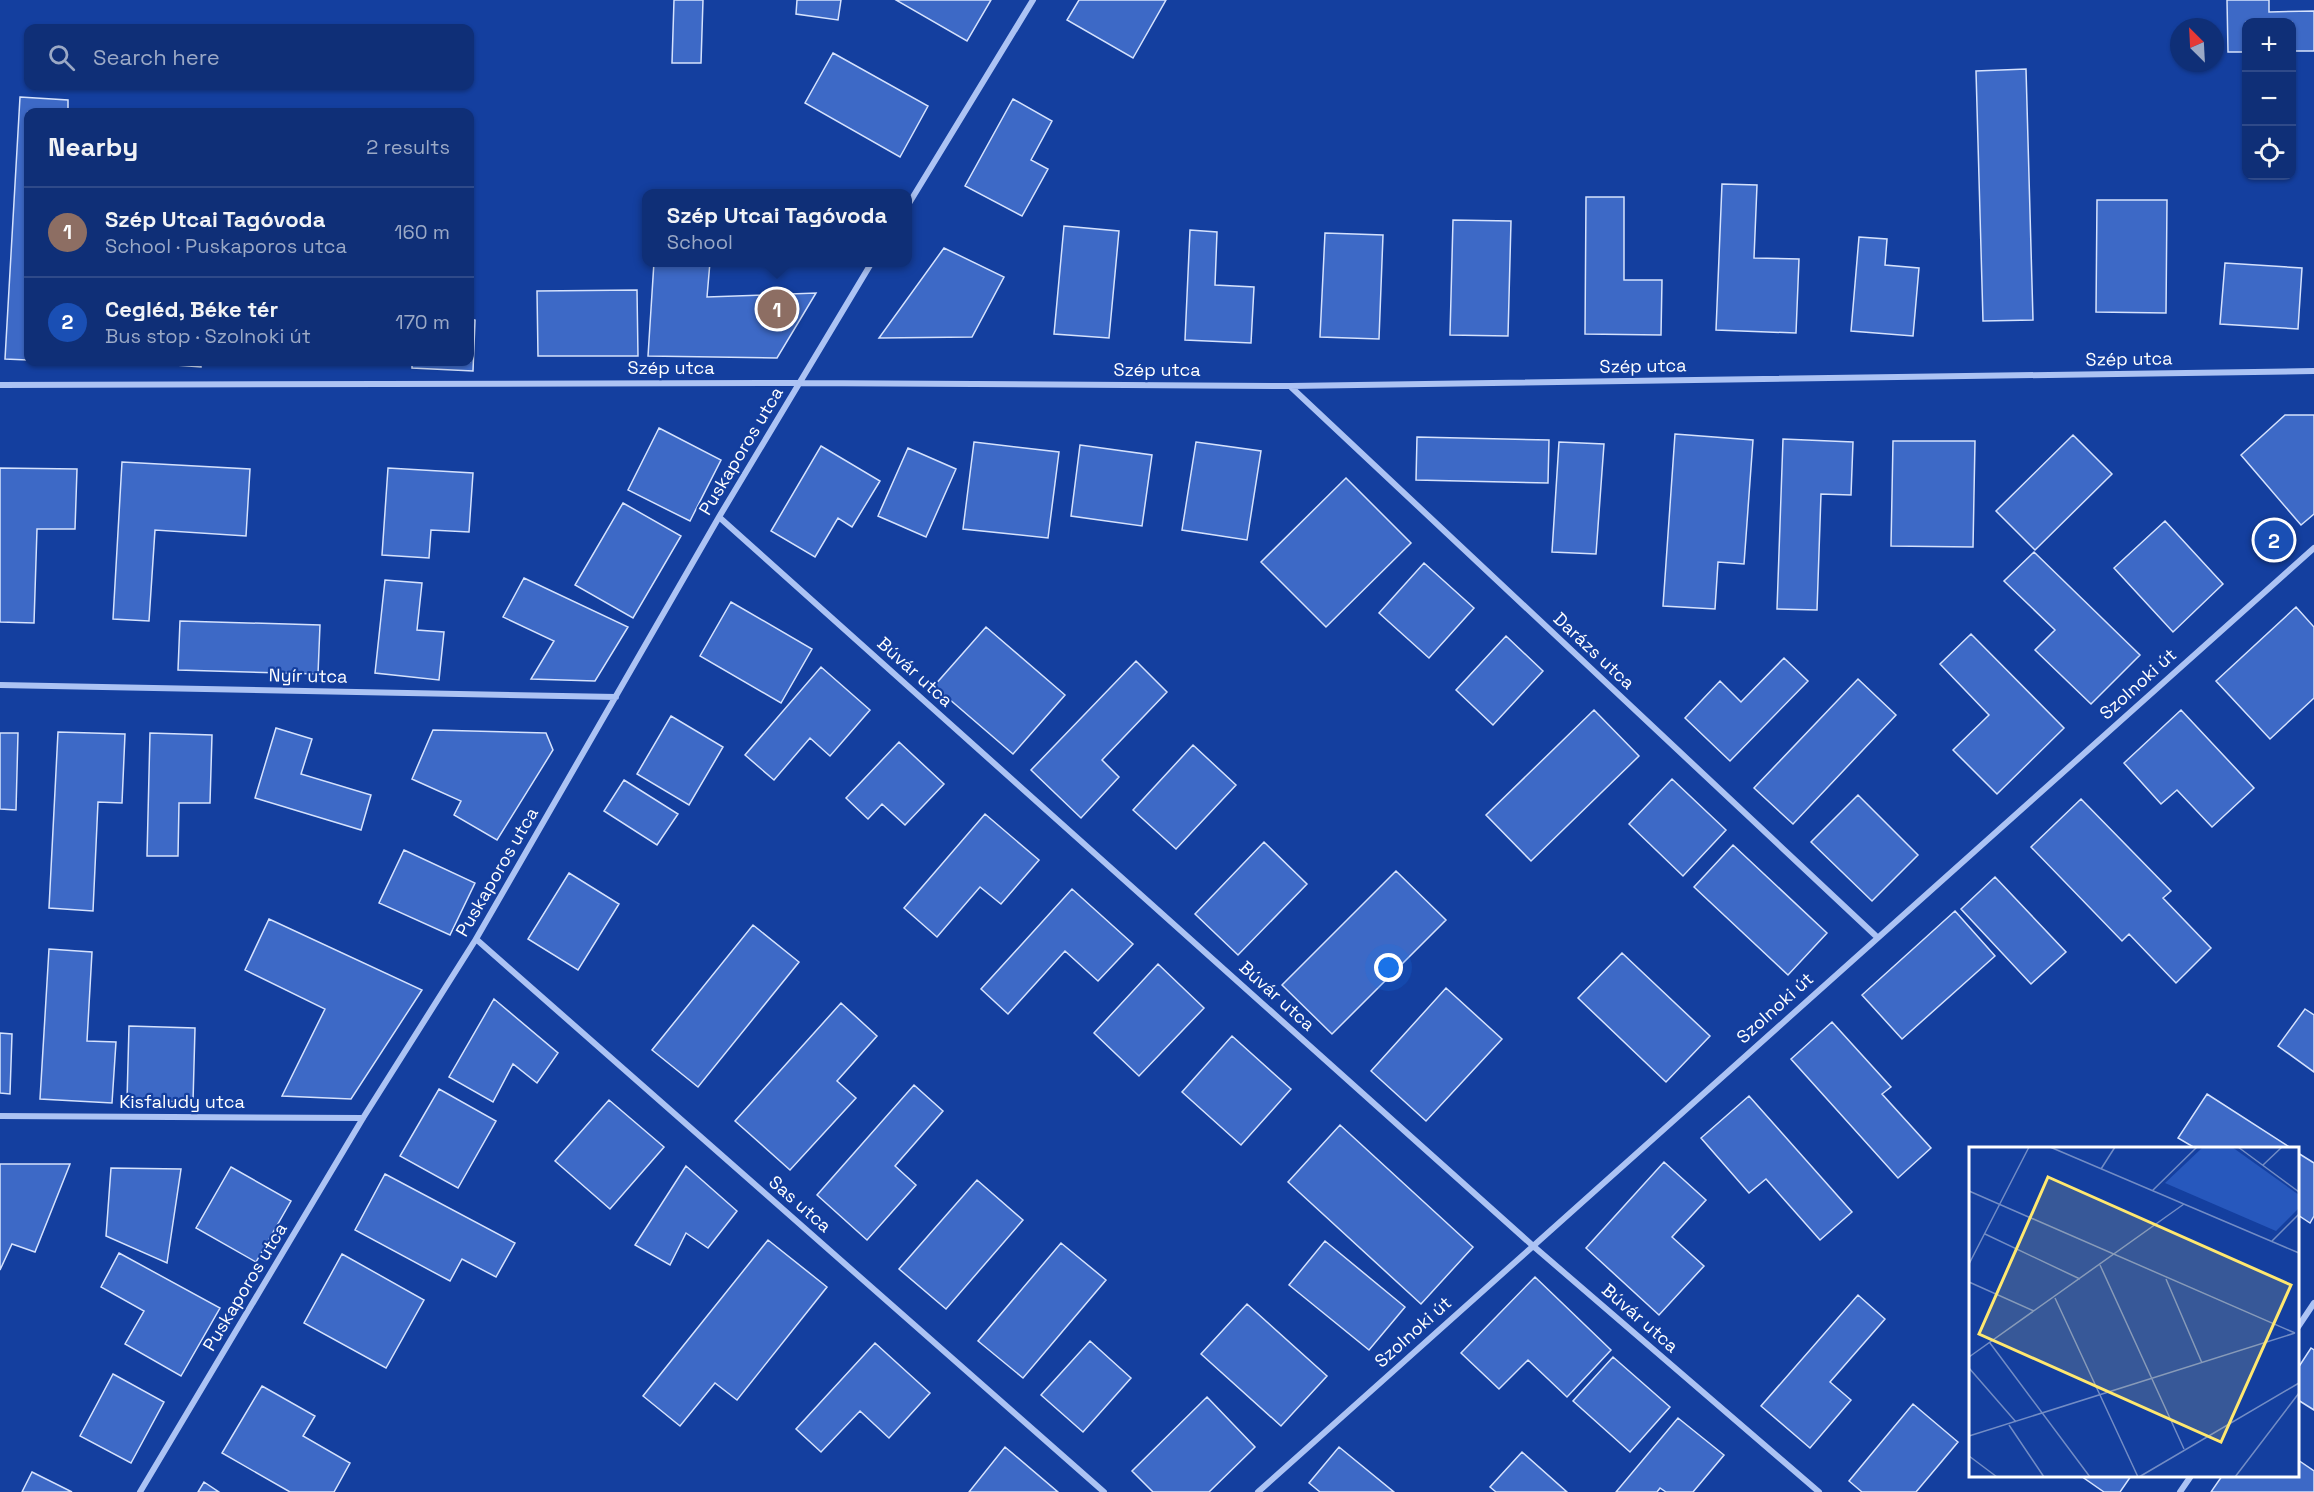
<!DOCTYPE html>
<html lang="en">
<head>
<meta charset="utf-8">
<style>
	:root { --surface:#0f2f77; --page:#1d3b7f; --text:#f1f3f6; --muted:#9ba9c6; --line:#2f4a89; --accent:#8abfa5 }
	body { margin:0; font-family:"Space Grotesk",sans-serif; background:var(--page); color:var(--text) }
	.controls { position:absolute; right:18px; top:18px; display:grid; overflow:hidden; border-radius:12px; box-shadow:0 2px 4px #0004 }
	.controls button { width:54px; height:54px; display:grid; place-items:center; padding:0; border:0; border-bottom:2px solid var(--line); background:var(--surface); color:var(--text); font:30px sans-serif }
	.compass { position:absolute; left:2170px; top:18px; width:54px; height:54px; border-radius:50%; background:var(--surface); box-shadow:0 2px 4px #0004; rotate:336deg }
	.you { position:absolute; left:1389px; top:968px; width:21px; height:21px; margin:-15px; border:4px solid #fff; border-radius:50%; background:#1a73e8; box-shadow:0 0 0 9px #1a73e833 }
	.badge { display:grid; place-items:center; width:39px; height:39px; border-radius:50%; background:var(--accent); color:#fff; font-size:20px; font-weight:700 }
	.pin { position:absolute; translate:-50% -50%; border:3px solid #fff; box-shadow:0 2px 6px #0006 }
	.popup { position:absolute; left:642px; top:189px; width:270px; height:78px; box-sizing:border-box; display:grid; place-content:center; border-radius:12px; background:var(--surface); filter:drop-shadow(0 2px 4px #0005); font-size:20px; white-space:nowrap; color:var(--muted) }
	.popup b { font-size:22px; color:var(--text) }
	.popup::after { content:''; position:absolute; left:50%; top:100%; margin-left:-12px; border:12px solid transparent; border-top-color:var(--surface) }
	.list { margin:0; padding:0; list-style:none }
	h2 { display:flex; justify-content:space-between; align-items:center; height:78px; margin:0; padding:0 24px; font-size:26px }
	h2 small { font-size:20px; font-weight:400; color:var(--muted) }
	.list li { display:grid; grid-template-columns:39px 1fr auto; gap:18px; align-items:center; box-sizing:border-box; height:90px; padding:0 24px; border-top:2px solid var(--line) }
	.list b { display:block; font-size:22px; white-space:nowrap }
	.list p { margin:0; font-size:20px; white-space:nowrap; color:var(--muted) }
	.list em { font-size:20px; font-style:normal; color:var(--muted) }
	.icon { flex:none; width:33px; height:33px; fill:none; stroke:currentColor; stroke-width:2; stroke-linecap:round; stroke-linejoin:round }
	.map { position:relative; flex:none; width:2314px; height:1492px; overflow:hidden }
	.search { position:absolute; background:var(--surface); box-shadow:0 2px 4px #0004; left:24px; top:24px; width:450px; height:66px; display:flex; align-items:center; gap:15px; box-sizing:border-box; padding:0 21px; border-radius:12px; color:var(--muted); font-size:22px }
	.panel { position:absolute; background:var(--surface); box-shadow:0 2px 4px #0004; left:24px; top:108px; width:450px; height:258px; border-radius:12px }
	.map>svg:first-child { display:block }
	.building { fill:#3d69c6; stroke:#d5e2fd; stroke-width:1.5 }
	.lines { fill:none; stroke-linecap:round; stroke-linejoin:round }
	.street { stroke:#acc3f4; stroke-width:6 }
	.labels { text-anchor:middle; stroke-width:4.5; stroke-linejoin:round; paint-order:stroke }
	.street-label { font-size:18px; fill:#fff; stroke:#143f9f }
	.inset-road { fill:none; stroke:#728cc5; stroke-width:1.5 }
	.view { fill:#ffe86f; fill-opacity:0.15; stroke:#ffe86f; stroke-width:3 }
	.inset-edge { fill:none; stroke:#fff; stroke-width:3 }
</style>
</head>
<body>
<div class="map">
<svg width="2314" height="1492" viewBox="0 0 2314 1492">
	<rect width="100%" height="100%" fill="#143f9f"/>
	<!-- building -->
	<path class="building" d="M674,0H703L701,63H672Z
		M797,0H841L838,20L796,14Z
		M896,0H991L967,41Z
		M1079,0H1166L1133,58L1067,20Z
		M2227,0H2269V12L2314,11V51H2292V22H2246V52H2228Z
		M833,53L928,106L900,157L805,103Z
		M2026,69L2033,320L1983,321L1976,71Z
		M20,97L68,100V112H28V360L5,359Z
		M1013,99L1052,121L1031,160L1048,169L1022,216L965,186Z
		M1722,184L1757,185L1754,258L1799,259L1796,333L1716,330Z
		M1586,197H1624V280H1662L1661,335L1585,334Z
		M2097,200H2167L2166,313L2096,312Z
		M1453,220L1511,221L1508,336L1450,335Z
		M1064,226L1119,231L1109,338L1054,334Z
		M1190,230L1217,232L1215,285L1254,287L1251,343L1185,340Z
		M1325,233L1383,235L1379,339L1320,337Z
		M1859,237L1887,239L1885,265L1919,268L1913,336L1851,331Z
		M944,248L1004,277L972,337L879,338Z
		M654,262H710L707,297L816,293L777,358L648,356Z
		M2225,263L2302,268L2298,329L2220,324Z
		M637,290L638,356H538L537,291Z
		M470,319L475,320L473,371L412,368V362H470Z
		M135,362H201V367Z
		M2285,415H2314V514L2301,525L2241,455Z
		M659,428L721,460L690,521L628,490Z
		M1675,434L1753,440L1744,564L1718,562L1715,609L1663,606Z
		M2073,435L2112,474L2035,550L1996,511Z
		M1417,437L1549,440L1548,483L1416,480Z
		M1783,439L1853,442L1851,495L1821,494L1817,610L1777,609Z
		M1893,441H1975L1973,547L1891,546Z
		M974,442L1059,452L1048,538L963,529Z
		M1196,442L1261,451L1247,540L1182,530Z
		M1559,442L1604,444L1596,554L1552,552Z
		M1080,445L1152,455L1142,526L1071,516Z
		M821,446L880,481L852,527L838,518L815,557L771,531Z
		M908,448L956,469L926,537L878,516Z
		M122,462L250,469L246,536L155,530L149,621L113,619Z
		M0,468L77,469L75,529H37L34,623L0,622Z
		M388,468L473,473L469,532L431,530L429,558L382,555Z
		M1346,478L1411,543L1326,627L1261,562Z
		M623,503L681,536L633,618L575,585Z
		M2165,521L2223,584L2173,632L2114,568Z
		M2034,552L2140,655L2091,704L2035,650L2055,630L2004,581Z
		M1424,563L1474,608L1429,658L1379,613Z
		M524,578L628,627L595,681L531,679L554,641L503,617Z
		M385,580L422,583L417,630L444,632L439,680L375,673Z
		M731,602L812,649L781,703L700,656Z
		M2296,607L2314,627V698L2270,739L2216,681Z
		M180,621L320,625L318,674L178,670Z
		M986,627L1065,695L1013,754L934,686Z
		M1971,634L2064,728L1997,794L1953,750L1989,715L1940,664Z
		M1506,636L1543,671L1493,725L1456,690Z
		M1784,658L1808,681L1730,761L1685,718L1720,681L1741,702Z
		M1136,661L1167,692L1102,760L1119,777L1081,818L1031,770Z
		M821,667L870,710L830,756L810,738L774,780L745,755Z
		M1858,679L1896,715L1793,824L1754,788Z
		M1594,710L1639,756L1531,861L1486,815Z
		M2181,710L2254,788L2212,827L2177,790L2161,804L2124,763Z
		M671,716L723,747L689,805L637,774Z
		M276,728L312,739L301,774L371,795L361,830L255,798Z
		M433,730L546,733L553,750L497,840L454,815L461,801L412,779Z
		M58,732L125,734L122,803L98,802L93,911L49,908Z
		M0,733H18L16,810L0,809Z
		M150,733L212,735L210,803H179L178,856H147Z
		M899,742L944,784L905,825L882,804L868,819L846,798Z
		M1193,745L1236,785L1176,849L1133,810Z
		M1672,779L1726,830L1683,876L1629,824Z
		M624,780L678,814L657,845L604,811Z
		M1858,795L1918,855L1872,901L1811,842Z
		M2081,799L2171,891L2163,898L2211,948L2176,983L2129,934L2122,941L2031,847Z
		M985,814L1039,860L1001,904L980,887L937,937L904,908Z
		M1264,842L1307,884L1238,955L1195,914Z
		M1733,845L1827,933L1788,975L1694,887Z
		M404,850L475,883L450,935L379,903Z
		M1396,871L1446,920L1332,1034L1282,985Z
		M569,873L619,904L578,970L528,939Z
		M1995,877L2066,952L2031,984L1961,909Z
		M1072,889L1133,944L1098,981L1065,951L1008,1014L981,989Z
		M1955,911L1995,956L1902,1039L1862,995Z
		M269,919L422,990L351,1099L282,1096L325,1009L245,970Z
		M753,925L799,962L698,1087L652,1050Z
		M49,949L92,952L87,1041L116,1042L112,1103L40,1099Z
		M1622,953L1710,1036L1666,1082L1578,998Z
		M1158,964L1204,1008L1139,1076L1094,1033Z
		M1446,988L1502,1039L1426,1121L1371,1071Z
		M494,999L558,1053L537,1083L513,1064L493,1102L449,1077Z
		M841,1003L877,1036L837,1081L856,1098L790,1170L735,1121Z
		M2305,1009L2314,1015V1072L2278,1046Z
		M1832,1022L1891,1087L1882,1094L1931,1148L1898,1178L1791,1059Z
		M129,1026L195,1028L193,1102L127,1100Z
		M0,1033L12,1034L10,1094L0,1093Z
		M1232,1036L1291,1089L1241,1145L1182,1092Z
		M914,1085L943,1111L895,1166L916,1185L867,1240L817,1195Z
		M439,1089L496,1121L458,1188L400,1156Z
		M2207,1094L2291,1148H2195L2178,1138Z
		M1749,1096L1852,1212L1820,1240L1766,1179L1749,1193L1701,1138Z
		M609,1100L664,1147L610,1209L555,1161Z
		M1340,1125L1473,1247L1421,1304L1288,1182Z
		M2298,1153L2314,1163V1216L2310,1223L2298,1215Z
		M1664,1162L1706,1200L1672,1237L1704,1266L1659,1315L1586,1248Z
		M0,1164H70L35,1252L12,1244L0,1270Z
		M686,1166L737,1211L708,1248L686,1233L670,1265L635,1245Z
		M231,1167L291,1201L256,1262L196,1228Z
		M111,1168L181,1169L167,1263L106,1236Z
		M385,1174L515,1243L496,1277L462,1259L450,1281L355,1230Z
		M977,1180L1023,1220L946,1309L899,1269Z
		M768,1240L827,1287L737,1400L715,1383L680,1426L643,1396Z
		M1325,1241L1405,1307L1369,1350L1289,1285Z
		M1061,1243L1106,1280L1023,1378L978,1341Z
		M119,1253L220,1308L181,1376L125,1344L144,1311L101,1287Z
		M342,1254L424,1300L386,1368L304,1323Z
		M1535,1277L1611,1350L1567,1397L1528,1360L1499,1389L1461,1353Z
		M1858,1295L1885,1319L1830,1382L1851,1400L1810,1448L1761,1406Z
		M1247,1304L1327,1376L1281,1426L1201,1354Z
		M1090,1341L1131,1378L1083,1432L1041,1395Z
		M875,1343L930,1393L889,1438L860,1411L821,1452L796,1429Z
		M2311,1348L2314,1350V1410L2298,1400V1368Z
		M1613,1357L1670,1407L1630,1452L1573,1401Z
		M113,1374L164,1402L131,1463L80,1436Z
		M262,1386L315,1416L303,1436L350,1463L334,1492H290L222,1453Z
		M1207,1397L1255,1447L1209,1492H1153L1132,1471Z
		M1913,1404L1958,1442L1916,1492H1862L1849,1481Z
		M1678,1418L1724,1455L1693,1492H1666L1660,1488L1657,1492H1616Z
		M1005,1447L1058,1492H969Z
		M1339,1447L1394,1492H1320L1309,1483Z
		M1522,1452L1567,1492H1496L1490,1487Z
		M2298,1460L2314,1471V1492H2211L2222,1476H2298Z
		M32,1472L72,1492H22Z
		M2081,1476H2131L2120,1492H2104Z
		M204,1482L219,1492H198Z"/>
	<g class="lines">
		<!-- street -->
		<path class="street" d="M908,205L1033,0
			M0,385L799,383L1290,386L2314,371
			M1291,387L1877,937
			M719,517L1532,1245L1819,1492
			M0,685L616,697
			M476,939L1104,1492
			M0,1116L363,1118
			M2298,1327L2314,1303
			M140,1492L363,1118L476,939L719,517L872,262
			M1258,1492L2314,548
			M2180,1492L2191,1476"/>
	</g>
	<g class="labels">
		<!-- street labels -->
		<g class="street-label">
			<text transform="translate(2129 359) rotate(-1)" y="6">Szép utca</text>
			<text transform="translate(1643 366) rotate(-1)" y="6">Szép utca</text>
			<text x="671" y="374">Szép utca</text>
			<text x="1157" y="376">Szép utca</text>
			<text transform="translate(741 451) rotate(-59)" y="6">Puskaporos utca</text>
			<text transform="translate(1594 651) rotate(43)" y="6">Darázs utca</text>
			<text transform="translate(915 672) rotate(42)" y="6">Búvár utca</text>
			<text transform="translate(308 676) rotate(1)" y="6">Nyír utca</text>
			<text transform="translate(2138 684) rotate(-42)" y="6">Szolnoki út</text>
			<text transform="translate(497 872) rotate(-60)" y="6">Puskaporos utca</text>
			<text transform="translate(1277 996) rotate(42)" y="6">Búvár utca</text>
			<text transform="translate(1775 1008) rotate(-42)" y="6">Szolnoki út</text>
			<text x="182" y="1108">Kisfaludy utca</text>
			<text transform="translate(800 1204) rotate(41)" y="6">Sas utca</text>
			<text transform="translate(245 1287) rotate(-59)" y="6">Puskaporos utca</text>
			<text transform="translate(1640 1318) rotate(41)" y="6">Búvár utca</text>
			<text transform="translate(1413 1332) rotate(-42)" y="6">Szolnoki út</text>
		</g>
	</g>
	<!-- overview -->
	<g transform="translate(1969 1147)">
		<rect width="330" height="330" fill="#143f9f"/>
		<path d="M234,0H263L330,48V61L307,84L196,36Z" fill="#2758bd"/>
		<path class="inset-road" d="M81,0L330,106M269,0L330,45M294,18L313,0M132,22L146,0M0,44L326,186M183,44L228,0M16,87L111,132M303,94L330,67M0,117L60,0M131,118L215,302M197,132L233,216M0,135L65,164M86,151L169,330M21,196L121,330M0,210L215,57M0,221L47,275M40,278L75,330M0,289L326,186M0,309L28,330M170,330L330,236M266,330L330,246"/>
		<path class="view" d="M79,30L322,138L252,295L10,187Z"/>
		<rect width="330" height="330" class="inset-edge"/>
	</g>
</svg>
<div class="controls">
<button>+</button>
<button>−</button>
<button><svg class="icon" aria-label="locate" viewBox="0 0 24 24"><circle cx="12" cy="12" r="6"/><path d="M12 2v4M12 18v4M2 12h4M18 12h4"/></svg></button>
</div>
<svg class="compass" viewBox="-18 -18 36 36"><path d="M0-13l5 13h-10z" fill="#e53935"/><path d="M0 13l5-13h-10z" fill="#9ba9c6"/></svg>
<div class="you"></div>
<div class="pin badge" style="left:777px;top:309px;background:#8d6e63">1</div>
<div class="popup"><b>Szép Utcai Tagóvoda</b>School</div>
<div class="pin badge" style="left:2274px;top:540px;background:#1a4fb4">2</div>
<div class="search"><svg class="icon" aria-label="search" viewBox="0 0 24 24"><circle cx="10" cy="10" r="6"/><path d="M15 15l6 6"/></svg>Search here</div>
<section class="panel">
<h2>Nearby<small>2 results</small></h2>
<ul class="list">
<li><span class="badge" style="background:#8d6e63">1</span><div><b>Szép Utcai Tagóvoda</b><p>School · Puskaporos utca</p></div><em>160 m</em></li>
<li><span class="badge" style="background:#1a4fb4">2</span><div><b>Cegléd, Béke tér</b><p>Bus stop · Szolnoki út</p></div><em>170 m</em></li>
</ul>
</section>
</div>
</body>
</html>
